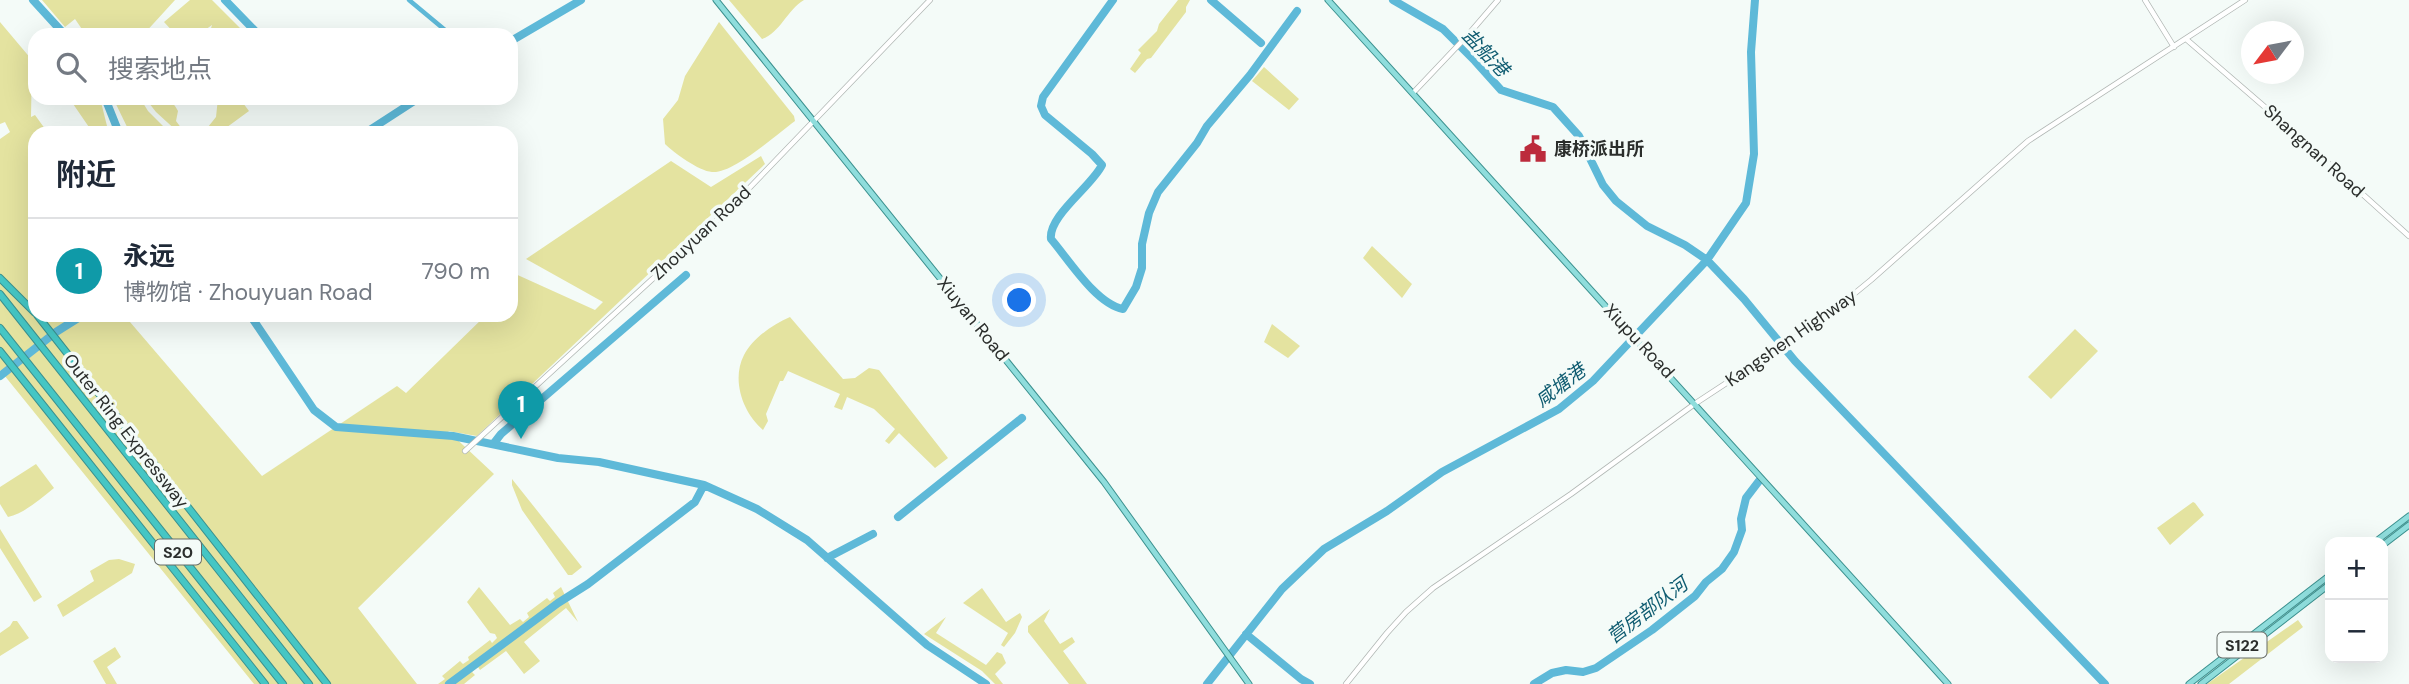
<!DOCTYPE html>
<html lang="zh">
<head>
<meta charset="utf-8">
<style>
	:root { --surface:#fff; --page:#f6f6f7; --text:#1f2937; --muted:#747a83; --line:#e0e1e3; --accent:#bc2b3c }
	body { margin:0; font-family:"DM Sans","Noto Sans SC",sans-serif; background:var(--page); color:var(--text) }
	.controls { position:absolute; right:21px; bottom:21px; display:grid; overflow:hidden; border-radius:14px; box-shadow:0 7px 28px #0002 }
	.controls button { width:63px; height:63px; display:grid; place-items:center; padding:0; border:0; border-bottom:2px solid var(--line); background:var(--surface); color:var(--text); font:35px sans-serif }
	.compass { position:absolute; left:2241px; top:21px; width:63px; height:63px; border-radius:50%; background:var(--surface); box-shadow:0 7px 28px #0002; rotate:238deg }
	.you { position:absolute; left:1020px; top:301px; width:24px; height:24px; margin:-18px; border:5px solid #fff; border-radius:50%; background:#1a73e8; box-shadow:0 0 0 10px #1a73e833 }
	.badge { display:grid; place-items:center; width:46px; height:46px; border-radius:50%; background:var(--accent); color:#fff; font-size:23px; font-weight:700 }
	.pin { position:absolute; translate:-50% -58px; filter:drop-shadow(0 2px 4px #0008) }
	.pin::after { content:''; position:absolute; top:37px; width:24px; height:21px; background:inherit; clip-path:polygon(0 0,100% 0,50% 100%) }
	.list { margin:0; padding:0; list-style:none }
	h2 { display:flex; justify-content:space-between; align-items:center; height:91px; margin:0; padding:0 28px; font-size:30px }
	h2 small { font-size:23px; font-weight:400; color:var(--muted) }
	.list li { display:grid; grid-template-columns:46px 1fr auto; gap:21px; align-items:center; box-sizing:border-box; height:105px; padding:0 28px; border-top:2px solid var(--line) }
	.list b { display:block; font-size:26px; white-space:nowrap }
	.list p { margin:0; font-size:23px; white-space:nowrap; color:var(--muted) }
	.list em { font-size:23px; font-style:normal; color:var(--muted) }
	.icon { flex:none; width:38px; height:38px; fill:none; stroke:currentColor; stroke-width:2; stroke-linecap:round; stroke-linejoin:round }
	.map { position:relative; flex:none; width:2409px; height:684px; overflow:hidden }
	.search { position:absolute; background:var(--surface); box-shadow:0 7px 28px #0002; left:28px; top:28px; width:490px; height:77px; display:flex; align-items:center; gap:18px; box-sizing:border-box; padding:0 24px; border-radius:21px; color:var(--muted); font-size:26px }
	.panel { position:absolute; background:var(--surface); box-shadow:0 7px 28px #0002; left:28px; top:126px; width:490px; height:196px; border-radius:21px }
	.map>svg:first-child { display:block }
	.green { fill:#e4e3a0 }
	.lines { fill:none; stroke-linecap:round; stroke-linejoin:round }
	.canal { stroke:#5eb9d8; stroke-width:4.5 }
	.river { stroke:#5eb9d8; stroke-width:8 }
	.minor-casing { stroke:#b1b7b4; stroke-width:6 }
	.major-casing { stroke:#3c918f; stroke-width:7 }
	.highway-casing { stroke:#3c918f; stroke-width:8 }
	.minor { stroke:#fff; stroke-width:4.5 }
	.major { stroke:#8fdddc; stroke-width:5 }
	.highway { stroke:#45c6c4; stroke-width:6 }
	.labels { text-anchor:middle; stroke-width:7; stroke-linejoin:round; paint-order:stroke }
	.shield { fill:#f4fbf8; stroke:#676c69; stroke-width:2 }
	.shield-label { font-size:16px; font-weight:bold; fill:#2b2e2c }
	.poi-label { font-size:18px; font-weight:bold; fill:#2b2e2c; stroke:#f4fbf8; text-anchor:start }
	.street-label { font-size:18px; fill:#2b2e2c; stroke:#f4fbf8 }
	.water-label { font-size:19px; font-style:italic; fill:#0e5b70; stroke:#f4fbf8 }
</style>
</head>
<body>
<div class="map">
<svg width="2409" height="684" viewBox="0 0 2409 684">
	<rect width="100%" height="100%" fill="#f4fbf8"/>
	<!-- green -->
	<path class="green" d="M42,0H175L143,35H86L75,19L65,27Z
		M190,0H212L247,35H209L212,25L198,35H176L164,22Z
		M729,0H804C787,10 780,33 762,39Z
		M1178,0H1190L1186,7V12L1151,58L1147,59L1135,73L1130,69L1141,53L1138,50L1157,31L1159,24Z
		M0,22L32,60L31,117L35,115L48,133H35V315H124L262,476L397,386L406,393L486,315H511V272L595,310L603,302L526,259L671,161L711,187L761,156L765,164L477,436L448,431L494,474L358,608L417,684H254L0,370V139L10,132L5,122L0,124Z
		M719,22L794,116L795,121C777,134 733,174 712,172C699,171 674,153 665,144L663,119L678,100L685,76Z
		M1264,67L1299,99L1289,110L1252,81Z
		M69,98H100L107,126L112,133H93Z
		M113,98H140L148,111L170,133H130Z
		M145,98C162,98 169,94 178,111L176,121L185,133H179L156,112Z
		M218,98H229L231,103H243L249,111L219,133H199L204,132L216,117Z
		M1372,246L1412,284L1402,298L1363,258Z
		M790,317L843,379L855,378L869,368L879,370L948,458L935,468L899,433L889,444L885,441L895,429L874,409L847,397L842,410L834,407L840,394L788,371L783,381H780L766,414L768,421L763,430C743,413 731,380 744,355C752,339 773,324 790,317Z
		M1272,324L1300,346L1288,358L1264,342Z
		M2075,329L2098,351L2051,399L2028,377Z
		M36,464L54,488C40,499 25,513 8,517L0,504V487Z
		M512,479L582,567L572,575H568L522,510L512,485Z
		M2193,502L2195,503L2204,515L2170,545L2157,528Z
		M0,529L42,597L34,602L0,548Z
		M119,559L135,564L132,573L63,617L57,605L94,581L90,571L109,560Z
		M479,587L510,625L520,619L523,622L529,617L527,613L547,598L550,601L555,597L553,593L561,587L578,622L566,608L524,642L540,661L524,674L506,651L480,670L478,667L472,672L475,675L464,684H438L445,679L442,676L460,661L463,664L469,660L468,657L490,640L492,643L497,638L495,634L490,633L467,602Z
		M982,588L1006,622L1020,613L1022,617L1015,633L1004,647L1001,645L1008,633L963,603Z
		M1050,609L1044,621L1060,644L1072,637L1075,642L1063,651L1087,684H1069L1028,632V626Z
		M946,617L936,633L986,665L997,652L1002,654L1006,663L995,674L1003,684H995L982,671L924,634Z
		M2298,620L2303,627L2229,684H2207Z
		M13,621H17L29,638L0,656V633L10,626Z
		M115,647L121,657L107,667L117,684H106L93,661Z"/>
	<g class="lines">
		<!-- canal -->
		<path class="canal" d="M409,0L451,35"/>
		<!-- river -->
		<path class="river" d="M33,0L65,35
			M225,0L259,35
			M1113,0L1043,97L1041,106L1045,115L1092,154L1102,165C1092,186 1048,216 1051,239C1069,260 1096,304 1123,309L1136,287L1142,268V244L1149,213L1158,192L1197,143L1207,126L1250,75L1297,11
			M1211,0L1261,43
			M1393,0L1443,29L1475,61L1501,90L1553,107L1579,136L1603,185L1616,201L1647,226L1685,245L1707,260L1744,299L1795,361L2105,684
			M260,35L272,32L275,35
			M511,41L581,0
			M105,98L119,133
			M365,133L419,98
			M250,315L314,410L336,427L453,436L558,458L599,462L704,485L757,509L807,540L927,645L986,684
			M0,376L56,332L83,315
			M494,443L501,434L686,275
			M898,517L1022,418
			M827,558L873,534
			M1246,634L1301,679L1310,684
			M449,684L558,603L588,584L695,502L704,485
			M1207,684L1282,589L1324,549L1387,511L1442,472L1559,409L1593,381L1707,260L1746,203L1754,154L1751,52L1755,0
			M1534,684L1552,673L1566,670L1583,672L1596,668L1652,630L1695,596L1706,582L1722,569L1734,552L1742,530L1741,519L1746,498L1759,481"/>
		<defs>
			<path id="minor" d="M2145,0L2174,47
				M2186,39L2288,127L2409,236
				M1413,93L1467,36L1498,0
				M465,451L732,206L930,0
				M1346,684L1387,633L1406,612L1433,588L1571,494L1696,403L1821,321L1871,280L2028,141L2245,0"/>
			<path id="major" d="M716,0L1104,482L1249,684
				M1328,0L1948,684
				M2375,542L2409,516
				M2383,545L2409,525
				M2189,684L2330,575
				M2201,684L2330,584"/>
			<path id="highway" d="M0,278L35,313
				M0,294L309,684
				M37,315L327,684
				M0,328L283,684
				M0,351L265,684"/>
		</defs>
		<!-- minor casing -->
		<use href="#minor" class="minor-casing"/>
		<!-- major casing -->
		<use href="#major" class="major-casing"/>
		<!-- highway casing -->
		<use href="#highway" class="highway-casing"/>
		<!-- minor -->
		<use href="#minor" class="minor"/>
		<!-- major -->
		<use href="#major" class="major"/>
		<!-- highway -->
		<use href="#highway" class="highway"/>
	</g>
	<!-- icons -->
	<defs>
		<symbol id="civic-bare" viewBox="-9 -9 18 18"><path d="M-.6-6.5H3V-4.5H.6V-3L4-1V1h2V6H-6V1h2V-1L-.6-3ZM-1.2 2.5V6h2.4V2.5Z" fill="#bc2b3c" stroke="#f4fbf8" stroke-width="2.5" paint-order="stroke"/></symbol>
	</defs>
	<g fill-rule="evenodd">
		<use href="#civic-bare" x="1514" y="130" width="38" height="38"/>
	</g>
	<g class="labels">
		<!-- shield labels -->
		<g class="shield">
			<rect x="155" y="539.5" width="46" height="25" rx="5"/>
			<rect x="2217.5" y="632.5" width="49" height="25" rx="5"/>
		</g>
		<g class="shield-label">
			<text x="178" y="558">S20</text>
			<text x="2242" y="651">S122</text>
		</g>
		<!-- poi labels -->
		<g class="poi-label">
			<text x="1554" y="155">康桥派出所</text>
		</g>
		<!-- street labels -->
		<g class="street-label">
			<text transform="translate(2314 151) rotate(42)" y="6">Shangnan Road</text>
			<text transform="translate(701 233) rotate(-43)" y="6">Zhouyuan Road</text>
			<text transform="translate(973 319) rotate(51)" y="6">Xiuyan Road</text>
			<text transform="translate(1791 338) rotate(-35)" y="6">Kangshen Highway</text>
			<text transform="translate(1639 341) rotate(47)" y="6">Xiupu Road</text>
			<text transform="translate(126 431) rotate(52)" y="6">Outer Ring Expressway</text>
		</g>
		<!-- water labels -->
		<g class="water-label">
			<text transform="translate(1486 52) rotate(46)" y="7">盐船港</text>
			<text transform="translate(1560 385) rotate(-37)" y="7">咸塘港</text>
			<text transform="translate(1647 610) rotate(-37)" y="7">营房部队河</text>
		</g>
	</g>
</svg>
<div class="controls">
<button>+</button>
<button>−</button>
</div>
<svg class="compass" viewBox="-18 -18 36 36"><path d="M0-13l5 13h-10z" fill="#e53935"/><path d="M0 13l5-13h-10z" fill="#747a83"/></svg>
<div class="you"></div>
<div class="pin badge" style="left:521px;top:439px;background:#0f9aa8">1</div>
<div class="search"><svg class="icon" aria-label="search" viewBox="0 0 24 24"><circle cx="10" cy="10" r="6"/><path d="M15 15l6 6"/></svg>搜索地点</div>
<section class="panel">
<h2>附近<small></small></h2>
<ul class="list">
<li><span class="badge" style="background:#0f9aa8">1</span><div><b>永远</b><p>博物馆 · Zhouyuan Road</p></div><em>790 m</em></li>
</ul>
</section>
</div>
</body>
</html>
